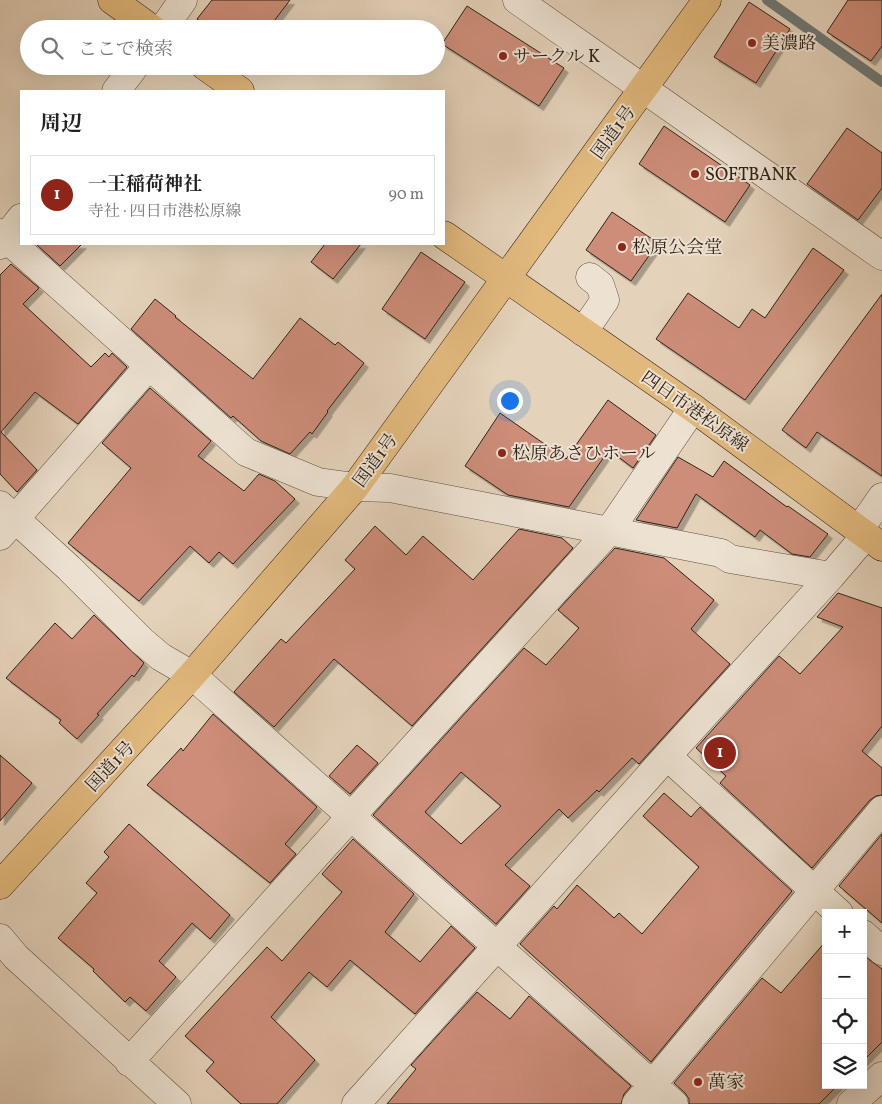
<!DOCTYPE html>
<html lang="ja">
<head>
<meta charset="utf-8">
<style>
	:root { --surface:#fff; --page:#f6f6f6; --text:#222; --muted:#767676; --line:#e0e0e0; --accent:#8f2418 }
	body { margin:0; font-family:Vollkorn,"Noto Serif JP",serif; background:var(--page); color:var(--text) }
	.controls { position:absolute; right:15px; bottom:15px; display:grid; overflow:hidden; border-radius:0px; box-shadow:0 5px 20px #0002 }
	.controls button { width:45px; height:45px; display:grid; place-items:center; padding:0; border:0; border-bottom:1px solid var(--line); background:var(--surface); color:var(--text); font:25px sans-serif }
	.you { position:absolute; left:509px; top:400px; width:18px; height:18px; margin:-12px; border:4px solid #fff; border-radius:50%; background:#1a73e8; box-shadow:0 0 0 8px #1a73e833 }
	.badge { display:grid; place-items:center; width:32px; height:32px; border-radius:50%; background:var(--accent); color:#fff; font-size:16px; font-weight:700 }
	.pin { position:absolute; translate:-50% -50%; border:2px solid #fff; box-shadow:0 1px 5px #0006 }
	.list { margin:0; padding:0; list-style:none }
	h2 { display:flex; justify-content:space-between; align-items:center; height:65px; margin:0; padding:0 20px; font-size:21px }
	h2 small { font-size:16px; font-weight:400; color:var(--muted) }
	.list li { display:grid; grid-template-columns:32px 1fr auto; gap:15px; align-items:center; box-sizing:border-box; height:80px; margin:0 10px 10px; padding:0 10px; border:1px solid var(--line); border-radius:0px }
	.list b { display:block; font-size:19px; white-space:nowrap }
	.list p { margin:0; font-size:16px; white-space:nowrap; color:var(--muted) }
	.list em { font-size:16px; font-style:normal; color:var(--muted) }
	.icon { flex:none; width:28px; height:28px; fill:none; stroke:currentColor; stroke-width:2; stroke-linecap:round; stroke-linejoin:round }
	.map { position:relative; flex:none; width:882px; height:1104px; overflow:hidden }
	.search { position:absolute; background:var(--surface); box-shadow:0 5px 20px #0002; left:20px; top:20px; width:425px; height:55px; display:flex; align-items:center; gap:12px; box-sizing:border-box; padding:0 18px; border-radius:28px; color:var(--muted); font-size:19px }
	.panel { position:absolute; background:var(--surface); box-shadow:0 5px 20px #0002; left:20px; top:90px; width:425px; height:155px; border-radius:0px }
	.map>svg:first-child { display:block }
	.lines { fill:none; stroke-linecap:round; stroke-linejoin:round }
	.stream { stroke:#6e7a78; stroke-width:10 }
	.building { fill:#cd8d79; stroke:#2e2218; fill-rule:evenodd; filter:url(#shadow) }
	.minor-casing { stroke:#5c4e40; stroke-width:29 }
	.major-casing { stroke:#2e2218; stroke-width:29 }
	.highway-casing { stroke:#2e2218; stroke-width:29 }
	.minor { stroke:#ede2d2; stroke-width:28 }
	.major { stroke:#e2b97d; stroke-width:28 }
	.highway { stroke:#e2b97d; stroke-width:28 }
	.poi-dot { fill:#8f2418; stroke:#ede2d2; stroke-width:2 }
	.labels { text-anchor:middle; stroke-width:4; stroke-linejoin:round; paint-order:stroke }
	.poi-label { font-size:18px; fill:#2e2218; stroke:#ede2d2; text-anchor:start }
	.street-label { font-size:18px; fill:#2e2218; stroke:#ede2d2 }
</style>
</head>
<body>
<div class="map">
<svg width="882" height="1104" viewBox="0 0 882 1104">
	<defs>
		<filter id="shadow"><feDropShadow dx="4.5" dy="4.5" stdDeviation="0" flood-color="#0004"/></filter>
	</defs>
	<rect width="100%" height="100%" fill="#e4d2ba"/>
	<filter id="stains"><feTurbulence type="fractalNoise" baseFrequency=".004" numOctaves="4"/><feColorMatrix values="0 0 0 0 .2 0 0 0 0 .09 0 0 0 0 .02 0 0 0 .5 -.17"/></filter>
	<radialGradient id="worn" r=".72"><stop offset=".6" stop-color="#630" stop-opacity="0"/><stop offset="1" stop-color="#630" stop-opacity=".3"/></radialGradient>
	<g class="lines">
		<!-- stream -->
		<path class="stream" d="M767,0L882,82"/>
	</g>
	<!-- building -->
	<path class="building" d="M212,0H290L268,29H211L197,19Z
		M848,0H882V46L871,61L827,32Z
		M749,2L790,29L756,83L714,57Z
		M467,6L564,68L539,106L442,44Z
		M664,126L750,185L725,222L639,164Z
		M847,128L882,153V188L858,220L807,184Z
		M612,212L658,243L631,281L586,250Z
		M36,244H82L60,266Z
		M325,244H361L333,279L311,262Z
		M813,248L844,270L745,400L656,339L688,293L739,328L752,309L765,318Z
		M421,252L465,282L425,339L382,309Z
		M11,264L39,288L23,304L91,367L105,353L109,357L112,353L127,367L78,424L35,392L1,432L37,470L17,492L0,474V275Z
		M882,294V476L817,432L806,448L782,430Z
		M155,299L176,316L175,317L253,379L300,318L335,345L338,342L364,363L327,411L328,412L312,434L310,432L290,454L261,441L233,416L231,418L131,329Z
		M150,388L211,441L198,456L244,491L259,474L275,481L295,499L233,564L219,552L209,563L190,546L139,601L68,543L131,468L102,443Z
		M608,400L656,435L633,468L609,450L569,507L508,495L465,466L500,413L566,459Z
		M678,457L713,477L724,461L787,507L788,506L828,534L810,557L792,554L760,530L755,537L696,494L677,528L636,520Z
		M375,526L406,555L423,536L473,580L519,529L562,538L573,548L412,726L334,659L274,727L234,692L281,639L286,643L355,569L345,560Z
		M615,548L664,558L714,600L691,629L730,664L639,764L632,758L599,792L597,790L568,818L559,809L505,865L530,886L496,924L373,815L524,648L546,665L579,628L558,610ZM461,772L501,806L461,844L425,812Z
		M838,593L882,608V726L862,751L882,768V795L876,796L870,800L812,868L720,783L726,776L696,748L779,656L800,674L843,627L817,617Z
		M94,615L144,663L134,677L132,675L97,714L99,715L77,739L59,723L61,720L6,678L55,623L72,639Z
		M213,714L317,807L285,844L296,854L270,883L147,785L181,748L183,751Z
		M357,745L378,763L350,794L329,776Z
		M0,755L32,783L0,821Z
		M664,793L691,817L700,807L792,891L651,1062L520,944L554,906L557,909L577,885L614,918L619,913L642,934L699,867L643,816Z
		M129,824L230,915L210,939L192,923L159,961L176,977L146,1011L130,997L125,1002L93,971L94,969L58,938L97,893L86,883L109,857L104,852Z
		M882,834V923L839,886Z
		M353,839L414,894L385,932L420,962L451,926L475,948L415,1014L350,960L327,987L309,972L271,1017L315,1060L277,1104H241L206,1071L214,1062L185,1036L267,947L282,961L342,892L322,874Z
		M826,941V1085H838L819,1104H689V1099L685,1093L674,1083L762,978L781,993Z
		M863,955L882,969V1042L863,1061Z
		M477,992L510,1019L529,996L631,1086L624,1094L621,1104H387L416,1069L411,1065Z"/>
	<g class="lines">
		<defs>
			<path id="minor" d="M517,0L882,256
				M163,29L183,0
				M116,91L135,66
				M0,233L246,452L318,482L355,487L390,488L721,553L730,559L831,576
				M0,245L21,218
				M583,332L605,300L600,285L590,277
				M0,505L69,568L142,641L161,657L192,675L674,1104
				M859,530L882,497
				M0,536L148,367
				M667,756L839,913
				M863,934L882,951
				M0,938L16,957L177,1104
				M129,1062L609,531L693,408
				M356,1104L667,756L831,576L866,535
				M636,1104L882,810
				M851,1104L882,1076"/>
			<path id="major" d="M112,0L152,29
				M205,66L240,91
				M444,235L693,408L882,547"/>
			<path id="highway" d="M0,885L192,675L355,487L707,0"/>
		</defs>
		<!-- minor casing -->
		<use href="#minor" class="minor-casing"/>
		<!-- major casing -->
		<use href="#major" class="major-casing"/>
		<!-- highway casing -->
		<use href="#highway" class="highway-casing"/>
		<!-- minor -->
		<use href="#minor" class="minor"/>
		<!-- major -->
		<use href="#major" class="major"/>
		<!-- highway -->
		<use href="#highway" class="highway"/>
	</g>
	<!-- markers -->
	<g class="poi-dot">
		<circle cx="752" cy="43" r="5"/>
		<circle cx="503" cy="56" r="5"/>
		<circle cx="695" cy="174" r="5"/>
		<circle cx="622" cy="247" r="5"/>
		<circle cx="502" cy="453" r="5"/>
		<circle cx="698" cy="1082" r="5"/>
	</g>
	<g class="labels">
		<!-- poi labels -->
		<g class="poi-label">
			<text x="762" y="49">美濃路</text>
			<text x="513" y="62">サークル K</text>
			<text x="705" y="180">SOFTBANK</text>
			<text x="632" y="253">松原公会堂</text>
			<text x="512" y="459">松原あさひホール</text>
			<text x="708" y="1088">萬家</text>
		</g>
		<!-- street labels -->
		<g class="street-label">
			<text transform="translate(613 132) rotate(-54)" y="6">国道1号</text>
			<text transform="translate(695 411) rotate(35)" y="6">四日市港松原線</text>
			<text transform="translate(375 460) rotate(-54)" y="6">国道1号</text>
			<text transform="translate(110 766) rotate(-47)" y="6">国道1号</text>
		</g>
	</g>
	<rect width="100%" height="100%" filter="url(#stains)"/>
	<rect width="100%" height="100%" fill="url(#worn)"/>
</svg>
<div class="controls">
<button>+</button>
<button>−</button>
<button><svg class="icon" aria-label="locate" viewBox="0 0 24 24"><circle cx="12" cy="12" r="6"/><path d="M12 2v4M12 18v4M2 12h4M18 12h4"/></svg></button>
<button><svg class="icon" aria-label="layers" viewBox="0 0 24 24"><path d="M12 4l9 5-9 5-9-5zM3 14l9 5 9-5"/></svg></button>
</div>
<div class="you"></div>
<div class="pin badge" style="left:720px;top:753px">1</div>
<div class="search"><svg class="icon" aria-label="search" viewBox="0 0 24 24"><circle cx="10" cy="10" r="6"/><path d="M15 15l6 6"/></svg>ここで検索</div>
<section class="panel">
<h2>周辺<small></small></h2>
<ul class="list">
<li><span class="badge">1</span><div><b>一王稲荷神社</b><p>寺社 · 四日市港松原線</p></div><em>90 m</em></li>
</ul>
</section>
</div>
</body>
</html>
